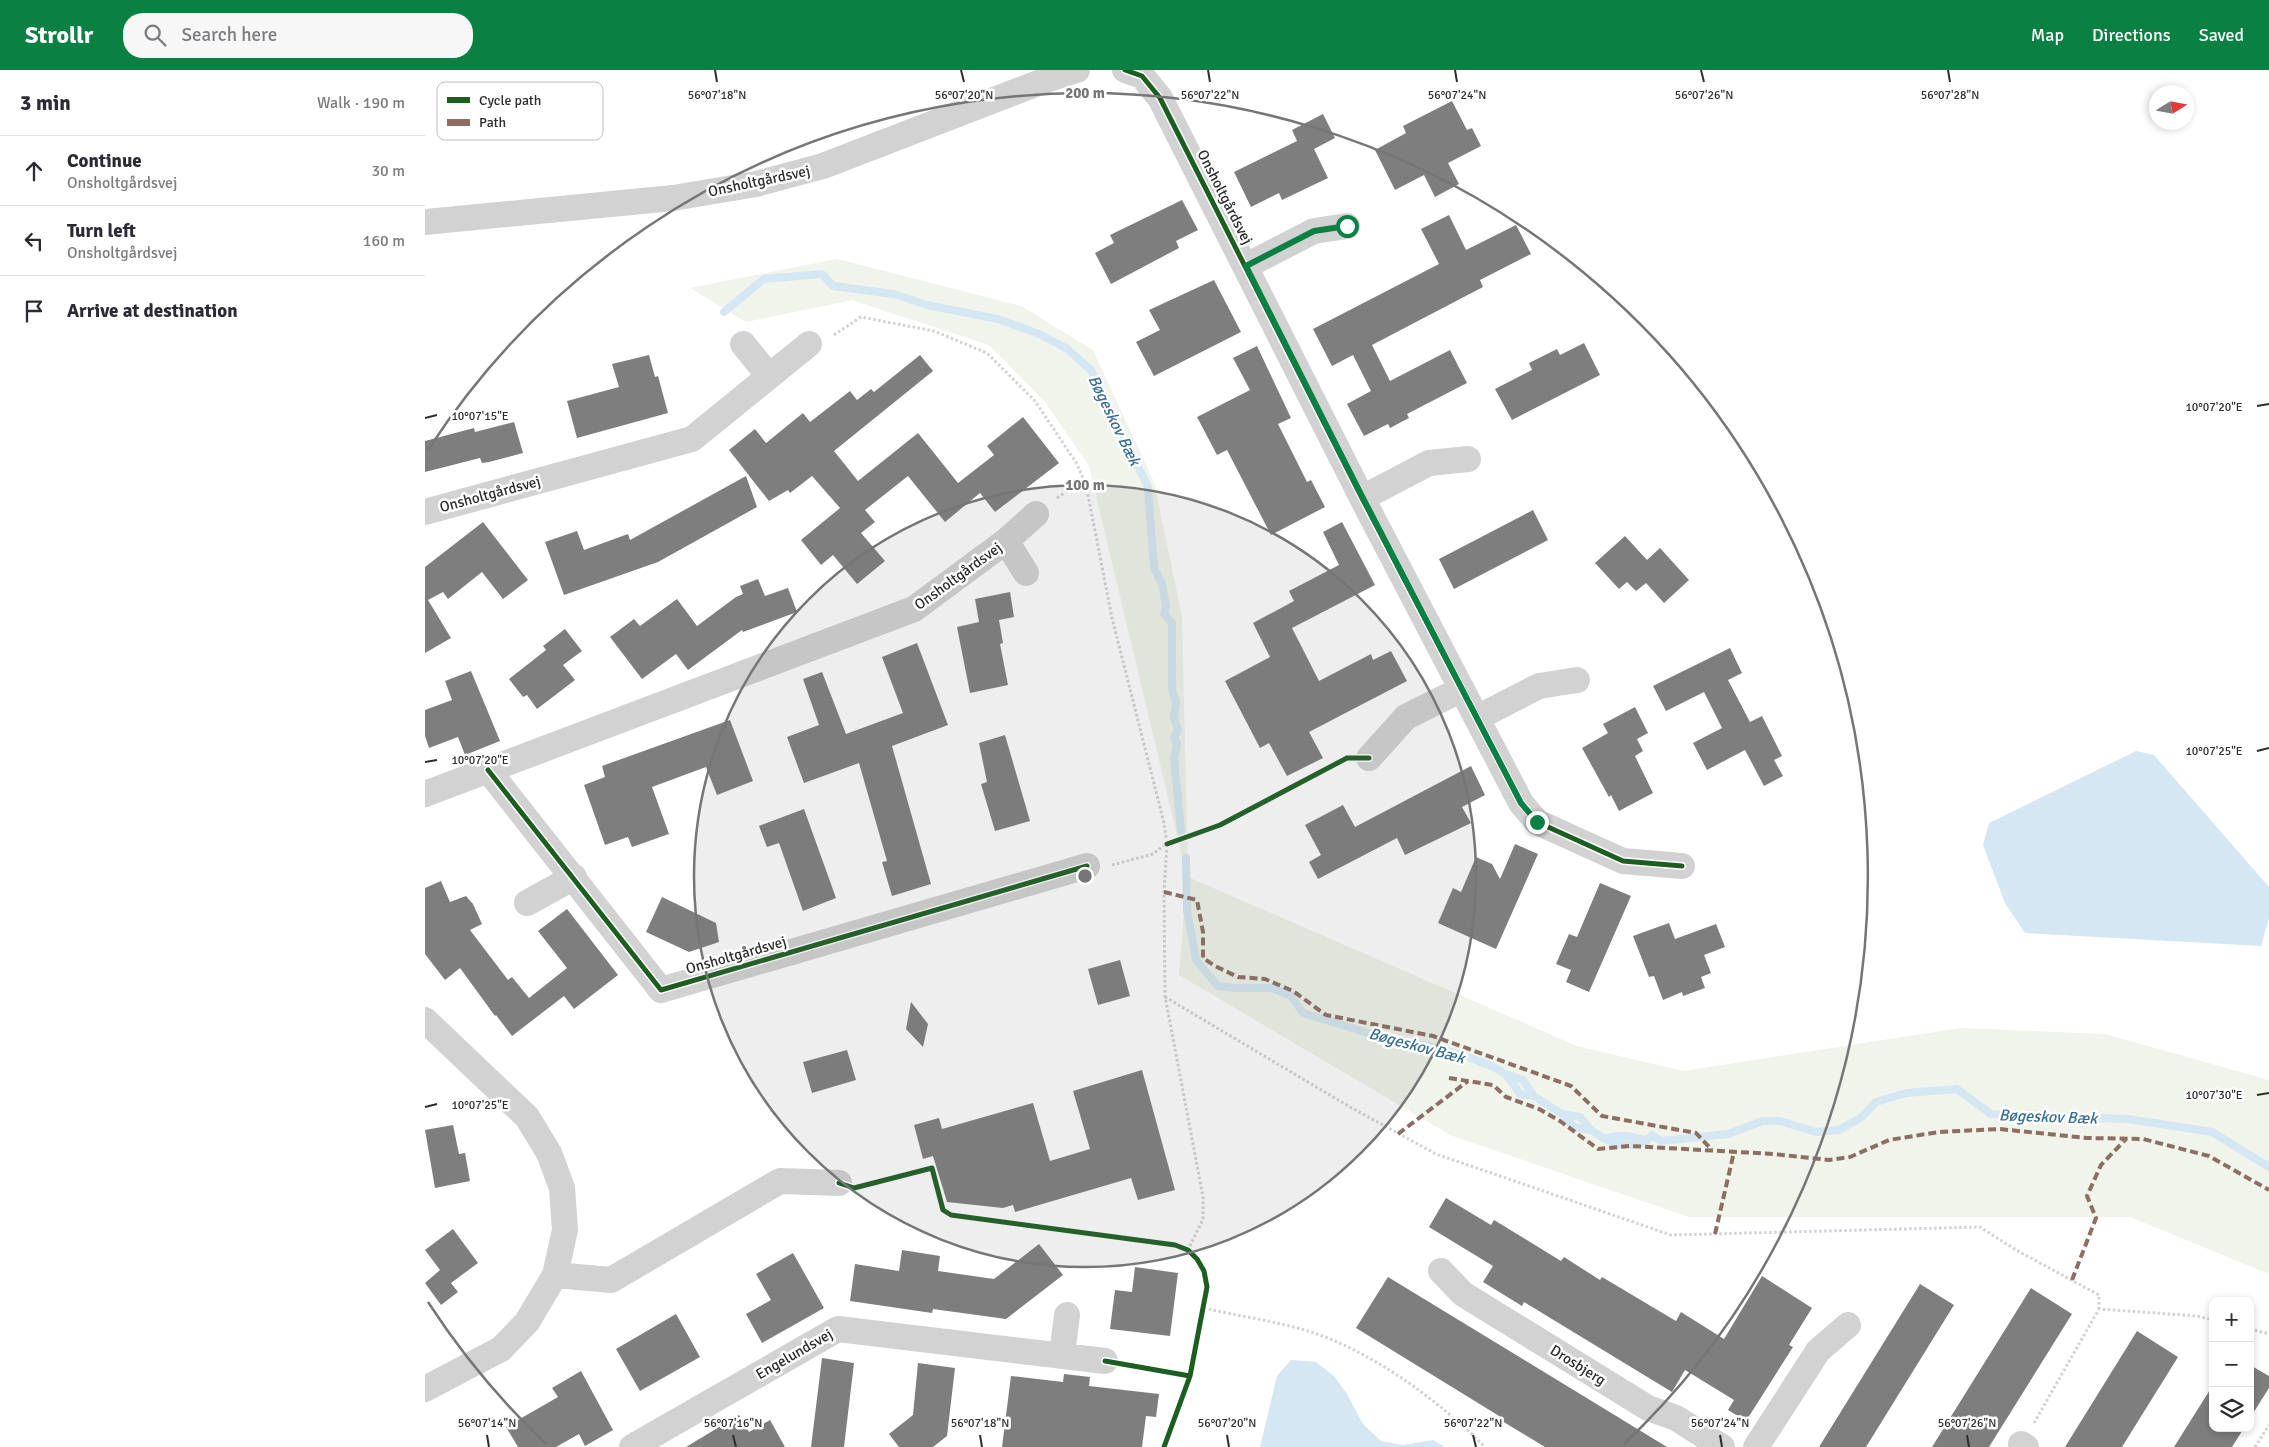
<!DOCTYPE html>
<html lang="en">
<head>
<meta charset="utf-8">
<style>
	:root { --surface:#fff; --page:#f7f7f7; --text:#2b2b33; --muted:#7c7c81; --line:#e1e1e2; --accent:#0b8043 }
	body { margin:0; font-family:Signika,sans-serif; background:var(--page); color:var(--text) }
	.controls { position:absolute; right:15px; bottom:15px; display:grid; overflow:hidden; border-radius:10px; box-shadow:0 2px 8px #0003 }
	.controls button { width:45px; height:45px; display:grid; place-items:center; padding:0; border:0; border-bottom:1px solid var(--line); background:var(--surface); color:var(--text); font:25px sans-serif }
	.compass { position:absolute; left:1724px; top:15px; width:45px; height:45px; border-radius:50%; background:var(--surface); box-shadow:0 2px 8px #0003; rotate:79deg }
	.stop { position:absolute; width:15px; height:15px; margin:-11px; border:4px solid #0b8043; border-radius:50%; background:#fff }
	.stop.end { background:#0b8043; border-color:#fff; box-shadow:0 1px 5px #0008 }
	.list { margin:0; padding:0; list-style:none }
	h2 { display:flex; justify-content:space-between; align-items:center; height:65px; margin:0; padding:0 20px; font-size:21px }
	h2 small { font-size:16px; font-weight:400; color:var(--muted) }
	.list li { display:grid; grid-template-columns:32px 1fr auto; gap:15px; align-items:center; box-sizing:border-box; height:70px; padding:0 20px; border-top:1px solid var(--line) }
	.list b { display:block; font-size:19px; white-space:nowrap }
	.list p { margin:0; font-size:16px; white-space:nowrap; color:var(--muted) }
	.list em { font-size:16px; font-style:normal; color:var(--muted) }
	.icon { flex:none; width:28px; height:28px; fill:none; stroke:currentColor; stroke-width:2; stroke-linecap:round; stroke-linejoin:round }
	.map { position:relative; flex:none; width:1844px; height:1377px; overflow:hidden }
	header { display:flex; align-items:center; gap:30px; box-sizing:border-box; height:70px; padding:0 25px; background:var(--accent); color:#fff }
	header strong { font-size:24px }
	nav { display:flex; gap:28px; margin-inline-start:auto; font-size:18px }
	.search { width:350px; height:45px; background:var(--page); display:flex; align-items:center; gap:12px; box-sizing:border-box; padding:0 18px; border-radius:20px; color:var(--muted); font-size:19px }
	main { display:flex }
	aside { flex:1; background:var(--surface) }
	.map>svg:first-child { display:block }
	.green { fill:#f0f4ea }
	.water { fill:#d5e7f2 }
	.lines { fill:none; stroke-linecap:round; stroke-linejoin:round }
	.stream { stroke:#d5e7f2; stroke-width:8 }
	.building { fill:#7e7e7e }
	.path { stroke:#d2d2d2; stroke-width:3; stroke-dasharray:2.5 2.5; stroke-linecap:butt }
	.minor { stroke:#d2d2d2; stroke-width:26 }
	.quiet { stroke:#8d6e63; stroke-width:4; stroke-dasharray:8 4; stroke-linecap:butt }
	.cycleway-casing { stroke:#fff; stroke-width:8 }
	.cycleway { stroke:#1b5e20; stroke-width:5 }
	.route { stroke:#0b8043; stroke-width:6 }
	.ticks { fill:none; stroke:#2d2d2d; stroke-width:2 }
	.ring { fill:none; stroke:#767676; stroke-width:2.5 }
	.labels { text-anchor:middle; stroke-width:5; stroke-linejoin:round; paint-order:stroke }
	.street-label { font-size:15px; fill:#2d2d2d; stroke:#fff }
	.water-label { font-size:16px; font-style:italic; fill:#376f92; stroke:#fff }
	.key { fill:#fff; stroke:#c0c0c0; stroke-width:1 }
	.key-label { font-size:14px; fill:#2d2d2d }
	.ticks-label { font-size:12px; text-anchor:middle; fill:#2d2d2d; stroke:#fff; stroke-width:5; stroke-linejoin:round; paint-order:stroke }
	.centre { fill:#767676; stroke:#fff; stroke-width:2.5 }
	.ring-label { font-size:15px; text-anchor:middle; font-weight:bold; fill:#767676; stroke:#fff; stroke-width:5; stroke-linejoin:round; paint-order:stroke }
</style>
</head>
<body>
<header>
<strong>Strollr</strong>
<div class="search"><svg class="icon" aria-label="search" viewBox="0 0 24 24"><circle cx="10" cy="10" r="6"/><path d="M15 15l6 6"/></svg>Search here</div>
<nav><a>Map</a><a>Directions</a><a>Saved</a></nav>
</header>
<main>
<aside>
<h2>3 min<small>Walk · 190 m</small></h2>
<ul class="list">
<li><svg class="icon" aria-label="ahead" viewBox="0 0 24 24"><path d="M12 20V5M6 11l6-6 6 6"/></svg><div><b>Continue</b><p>Onsholtgårdsvej</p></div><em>30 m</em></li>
<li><svg class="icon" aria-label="left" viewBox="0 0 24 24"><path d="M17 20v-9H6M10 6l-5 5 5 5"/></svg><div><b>Turn left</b><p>Onsholtgårdsvej</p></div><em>160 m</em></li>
<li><svg class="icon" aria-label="arrive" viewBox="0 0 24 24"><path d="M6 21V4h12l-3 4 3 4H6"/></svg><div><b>Arrive at destination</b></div></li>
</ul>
</aside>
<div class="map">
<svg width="1844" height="1377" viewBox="0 0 1844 1377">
	<rect width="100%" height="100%" fill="#fff"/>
	<!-- green -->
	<path class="green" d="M412,189L596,236L668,280L729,412L757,547L763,807L1152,976L1258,1001L1536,958L1680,964L1844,1010V1204L1705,1147H1264L1025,1065L754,905L762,807L664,396L620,332L564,275L427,230L321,252L265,218Z"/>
	<!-- water -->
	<path class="water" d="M1711,681L1729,685L1844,817V848L1836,876L1600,863L1580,833L1558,775L1564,753Z
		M866,1290L891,1292L909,1306L922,1324L938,1354L956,1371L978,1375L1008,1370L1020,1377H835L852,1306Z"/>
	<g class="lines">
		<!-- stream -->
		<path class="stream" d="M299,242L339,209L397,204L408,216L469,224L502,235L573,249L614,264L641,278L666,300L723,417L729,498L737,514L741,536L739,544L747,553V620L751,632L749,648L753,660L749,668L752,674L749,688L756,761
			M761,788L762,840L771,890L793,916L809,918H847L866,926L878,943L979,974C995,970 1069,993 1081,1005C1086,1011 1091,1018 1095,1024L1109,1026L1137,1044L1149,1057L1166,1060L1180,1069L1193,1074L1209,1075L1221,1071L1227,1065L1236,1071L1303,1064L1338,1051H1355L1391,1062L1414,1060L1437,1047L1451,1032L1481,1023L1532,1019L1566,1044L1703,1049L1787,1062L1844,1097
			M1080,1004L1098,1010L1109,1026
			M1137,1044L1155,1047L1166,1060
			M1180,1069C1195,1064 1206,1065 1221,1071"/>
	</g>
	<!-- building -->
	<path class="building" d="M1027,31L1042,60L1047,58L1056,76L1023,93L1034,114L1010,127L999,105L970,120L950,80L981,63L978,56Z
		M898,44L910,68L889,79L903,108L857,130L854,123L826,137L809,102L872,71L867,60Z
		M757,130L773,160L751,171L754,178L686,214L670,183L689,173L685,165Z
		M1024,145L1041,180L1091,155L1106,184L1055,210L1058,217L947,275L965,311L1025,280L1042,313L982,344L984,348L965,358L963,354L939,366L922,334L946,321L928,285L907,296L888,259L1014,194L996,159Z
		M789,210L816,262L729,306L711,272L735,260L724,240Z
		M1159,273L1175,305L1087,350L1070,319L1107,300L1104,293L1132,279L1135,285Z
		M832,276L866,348L853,354L882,412L886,410L900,437L846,465L802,380L792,385L772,347L825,320L808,288Z
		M224,285L230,307L233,306L243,343L152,368L142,331L194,317L187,294Z
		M495,285L508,301L409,381L433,411L493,363L533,413L569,385L562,376L598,347L634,393L570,442L555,423L520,452L483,406L440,440L450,452L436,463L460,491L432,514L408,485L396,495L376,470L415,438L387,406L365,423L363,420L344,431L304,380L330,359L341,373L378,343L385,352L425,321L432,330L446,319L449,322Z
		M89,352L98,383L64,392L57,393L55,388L0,402V371L49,358L50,362Z
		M321,406L332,437L233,492L139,525L120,472L152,461L159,480L203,464L205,470Z
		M1108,440L1123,470L1029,519L1014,489Z
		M58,452L103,510L78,529L57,502L23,529L18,522L3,530L26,568L0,583V497Z
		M917,452L950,515L867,558L894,611L946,584L948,590L966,581L982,611L884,662L898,688L862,706L844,673L835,678L800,611L845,587L828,553L869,531L864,521L914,495L898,462Z
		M1200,466L1222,490L1235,478L1264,510L1239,533L1221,513L1211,521L1202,512L1194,519L1170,493Z
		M333,509L340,526L363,518L372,542L318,562L317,560L263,600L251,584L217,609L185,567L209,549L215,556L252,529L272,556L311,527L318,524L315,516Z
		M585,522L589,547L574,550L578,573L575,574L583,615L545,623L532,557L554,552L550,529Z
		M140,559L157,581L138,595L150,610L112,639L102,625L98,627L84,609L121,580L118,576Z
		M492,573L523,655L467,676L506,814L467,826L457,792L462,791L434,693L379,713L362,667L394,655L378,609L397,602L421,664L478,643L457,587Z
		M1305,578L1317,603L1303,610L1325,652L1337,646L1357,686L1349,690L1358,706L1339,716L1320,680L1282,700L1268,673L1297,658L1279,622L1241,641L1228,616Z
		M46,601L75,671L40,685L33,667L4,678L0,666V640L27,630L20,611Z
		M1210,637L1223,663L1212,669L1218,681L1210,686L1228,723L1194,741L1186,725L1184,727L1157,678L1183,663L1178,654Z
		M305,650L328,711L292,725L281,697L227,717L244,764L207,777L203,767L180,775L159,715L180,707L177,696Z
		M580,665L605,751L570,761L556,714L562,712L554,673Z
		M1046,696L1060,725L1037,737L1046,753L980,785L972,768L893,809L884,792L896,785L880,755L918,735L930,757Z
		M379,739L411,828L378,841L354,773L342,777L334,756Z
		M1090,774L1113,784L1071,879L1013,853L1028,818L1036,822L1051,787L1067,794L1075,809Z
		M16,811L25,832L41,826L48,834L57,854L45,860L83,910L87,907L104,928L142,898L113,861L142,839L193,905L149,939L139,926L87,966L71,945L70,946L35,898L20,910L0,884V818Z
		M1175,813L1206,826L1164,922L1141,912L1146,900L1131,894L1144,864L1152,867Z
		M237,827L291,853L294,872L264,882L221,862Z
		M1244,853L1250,869L1291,854L1300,877L1279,885L1286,903L1276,907L1280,918L1258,926L1257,922L1238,930L1229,906L1224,907L1208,866Z
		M695,890L705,926L673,935L663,899Z
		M486,932L503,954L498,977L481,959Z
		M422,980L431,1010L387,1023L378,992Z
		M717,1000L750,1120L713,1130L706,1108L590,1142L588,1135L578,1138L522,1132L508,1086L498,1089L489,1055L514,1048L517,1059L608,1033L625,1091L665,1079L648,1021Z
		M28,1055L34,1084L40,1083L45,1111L10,1118L0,1060Z
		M1021,1128L1066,1155L1069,1150L1136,1191L1139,1187L1175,1210L1177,1207L1251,1251L1256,1242L1299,1269L1337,1206L1387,1238L1364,1275L1368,1277L1321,1351L1303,1340L1309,1330L1260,1300L1247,1322L1099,1232L1097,1236L1058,1212L1068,1196L1004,1157Z
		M28,1159L53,1193L26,1213L33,1222L16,1235L0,1213L15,1200L0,1180Z
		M614,1174L638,1205L581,1249L508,1239L507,1243L425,1231L430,1194L474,1201L477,1180L515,1186L513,1201L569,1209Z
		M368,1183L399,1238L337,1273L321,1244L346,1230L331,1204Z
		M710,1197L753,1203L745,1266L685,1259L690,1220L707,1222Z
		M963,1207L1242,1377H1120L1077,1351L1079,1349L931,1258Z
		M1495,1214L1529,1235L1441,1377H1394Z
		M1606,1218L1647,1244L1564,1377H1507Z
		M251,1244L275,1287L215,1321L191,1279Z
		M1712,1261L1753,1287L1697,1377H1640Z
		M397,1288L429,1293L419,1377H386Z
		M493,1293L530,1298L522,1366L508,1377H474L464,1364L488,1345Z
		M1825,1295L1844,1306V1318L1825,1348Z
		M156,1301L188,1360L160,1376L154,1364L131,1377H93L81,1357L133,1327L127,1318Z
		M639,1304L665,1307L664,1316L734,1324L731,1347L721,1346L717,1377H577L586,1306L638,1312Z
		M1788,1315V1358H1819L1807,1377H1749Z
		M314,1345L324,1362L345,1350L360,1377H261Z"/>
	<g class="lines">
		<!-- path -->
		<path class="path" d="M409,265L436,247L509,261L562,283L610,331L652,394L661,415L687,548L739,753L742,774L739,822L740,926L778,1127V1149L763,1180
			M632,428L642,421L661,415
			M687,795L728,784L741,774
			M740,927L925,1037L1011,1084L1246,1165L1555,1157L1591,1180L1674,1225V1239
			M779,1238C813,1246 850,1251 883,1261C947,1281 1013,1330 1060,1377
			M1825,1259L1844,1264
			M1609,1353L1674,1239L1772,1246L1788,1250
			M1830,1377L1844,1355"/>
		<!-- minor -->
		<path class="minor" d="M700,0L717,6L735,28L937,428L1096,733L1112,752L1198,791L1257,796
			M0,152L248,128L331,114L398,96L621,10L652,0
			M821,196L889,161L922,156
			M318,274L344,306
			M937,428L1004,393L1043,389
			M0,442L267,369L384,274
			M581,471L601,503
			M1052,648L1114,616L1152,610
			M944,688L981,647L1037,619
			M63,700L236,920L662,796
			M0,724L489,539L581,471L611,444
			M102,833L149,807
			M0,950L102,1047L124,1083L137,1118L140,1160L130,1205L102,1252L76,1279L0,1319
			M1016,1201L1038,1224L1223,1338L1251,1348L1297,1377
			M130,1205L186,1210L355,1111L414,1113
			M637,1285L642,1245
			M1596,1374L1601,1377
			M207,1377L413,1259L680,1291
			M1331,1377L1393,1281L1423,1255"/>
		<!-- quiet -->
		<path class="quiet" d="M739,822L772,830L778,862V888L790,896L813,907L840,909L868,921L901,945L1008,966L1146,1016L1177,1046L1271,1063L1287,1080
			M1024,1008L1068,1015L1081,1027L1114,1039L1135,1051L1173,1079L1205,1076L1349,1084L1404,1090L1425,1087L1464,1070L1514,1062L1574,1059L1662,1068L1718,1069L1784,1086L1844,1120
			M973,1064L1043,1011
			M1290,1164L1309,1082
			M1647,1210L1671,1148L1662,1126L1676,1095L1701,1069"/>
		<defs>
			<path id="cycleway" d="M700,0L717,6L735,28L937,428L1096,733L1112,752L1198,791L1257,796
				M63,700L236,920L662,796
				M742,774L795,755L922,688H944
				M414,1113L429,1118L507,1098L518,1140L526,1145L750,1175L763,1180L772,1189L779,1201L782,1217L765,1306L739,1377
				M680,1291L765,1306"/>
		</defs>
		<!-- cycleway casing -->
		<use href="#cycleway" class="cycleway-casing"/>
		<!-- cycleway -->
		<use href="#cycleway" class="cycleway"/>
	</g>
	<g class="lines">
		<!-- route -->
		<path class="route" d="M922,156L889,161L821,196L938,428L1096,733L1112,752"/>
	</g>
	<!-- ticks -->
	<path class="ticks" d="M290,0L292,12M536,0L539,12M783,0L785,12M1030,0L1032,12M1276,0L1279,12M1523,0L1525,12M1832,336L1844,334M0,348L12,345M1832,681L1844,678M0,692L12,690M1832,1025L1844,1023M0,1037L12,1034M62,1365L64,1377M308,1365L311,1377M555,1365L557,1377M802,1365L804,1377M1048,1365L1051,1377M1295,1365L1297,1377M1542,1365L1544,1377"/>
	<!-- distance rings -->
	<circle cx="660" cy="806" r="391" fill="#767676" fill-opacity=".12"/>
	<g class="ring">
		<circle cx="660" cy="806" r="391"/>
		<path d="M121 1374A783 783 0 0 1 3 1232M3 380A783 783 0 1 1 1199 1374"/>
	</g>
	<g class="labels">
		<!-- street labels -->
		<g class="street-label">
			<text transform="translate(334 111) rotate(-12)" y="5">Onsholtgårdsvej</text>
			<text transform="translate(800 127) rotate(63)" y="5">Onsholtgårdsvej</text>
			<text transform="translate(65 424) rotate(-15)" y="5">Onsholtgårdsvej</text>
			<text transform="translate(533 506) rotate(-36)" y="5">Onsholtgårdsvej</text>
			<text transform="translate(311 885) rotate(-16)" y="5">Onsholtgårdsvej</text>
			<text transform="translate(369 1284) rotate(-30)" y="5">Engelundsvej</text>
			<text transform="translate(1153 1295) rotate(32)" y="5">Drosbjerg</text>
		</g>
		<!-- water labels -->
		<g class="water-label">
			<text transform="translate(690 350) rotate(64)" y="6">Bøgeskov Bæk</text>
			<text transform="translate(992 975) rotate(15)" y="6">Bøgeskov Bæk</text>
			<text transform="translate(1623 1046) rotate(2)" y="6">Bøgeskov Bæk</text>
		</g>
	</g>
	<!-- legend -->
	<rect x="12" y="12" width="166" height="58" rx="8" class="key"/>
	<rect x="22" y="27" width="23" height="6" fill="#1b5e20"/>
	<rect x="22" y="49" width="23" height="7" fill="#8d6e63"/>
	<g class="key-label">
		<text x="54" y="35">Cycle path</text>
		<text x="54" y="57">Path</text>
	</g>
	<g class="ticks-label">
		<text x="292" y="29">56°07'18"N</text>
		<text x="539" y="29">56°07'20"N</text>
		<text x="785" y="29">56°07'22"N</text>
		<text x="1032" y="29">56°07'24"N</text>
		<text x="1279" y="29">56°07'26"N</text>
		<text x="1525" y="29">56°07'28"N</text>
		<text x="1789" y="341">10°07'20"E</text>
		<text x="55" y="350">10°07'15"E</text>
		<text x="1789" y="685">10°07'25"E</text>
		<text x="55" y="694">10°07'20"E</text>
		<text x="1789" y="1029">10°07'30"E</text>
		<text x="55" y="1039">10°07'25"E</text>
		<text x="62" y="1357">56°07'14"N</text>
		<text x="308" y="1357">56°07'16"N</text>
		<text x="555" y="1357">56°07'18"N</text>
		<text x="802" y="1357">56°07'20"N</text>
		<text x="1048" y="1357">56°07'22"N</text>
		<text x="1295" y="1357">56°07'24"N</text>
		<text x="1542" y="1357">56°07'26"N</text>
	</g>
	<circle cx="660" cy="806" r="8" class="centre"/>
	<g class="ring-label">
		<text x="660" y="28">200 m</text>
		<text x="660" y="420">100 m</text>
	</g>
</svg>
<div class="controls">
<button>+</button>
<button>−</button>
<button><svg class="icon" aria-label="layers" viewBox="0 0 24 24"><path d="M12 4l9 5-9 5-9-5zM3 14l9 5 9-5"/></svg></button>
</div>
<svg class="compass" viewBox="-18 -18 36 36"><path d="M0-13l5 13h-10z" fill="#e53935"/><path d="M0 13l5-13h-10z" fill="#7c7c81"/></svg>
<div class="stop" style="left:922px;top:156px"></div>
<div class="stop end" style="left:1112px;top:752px"></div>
</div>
</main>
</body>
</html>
